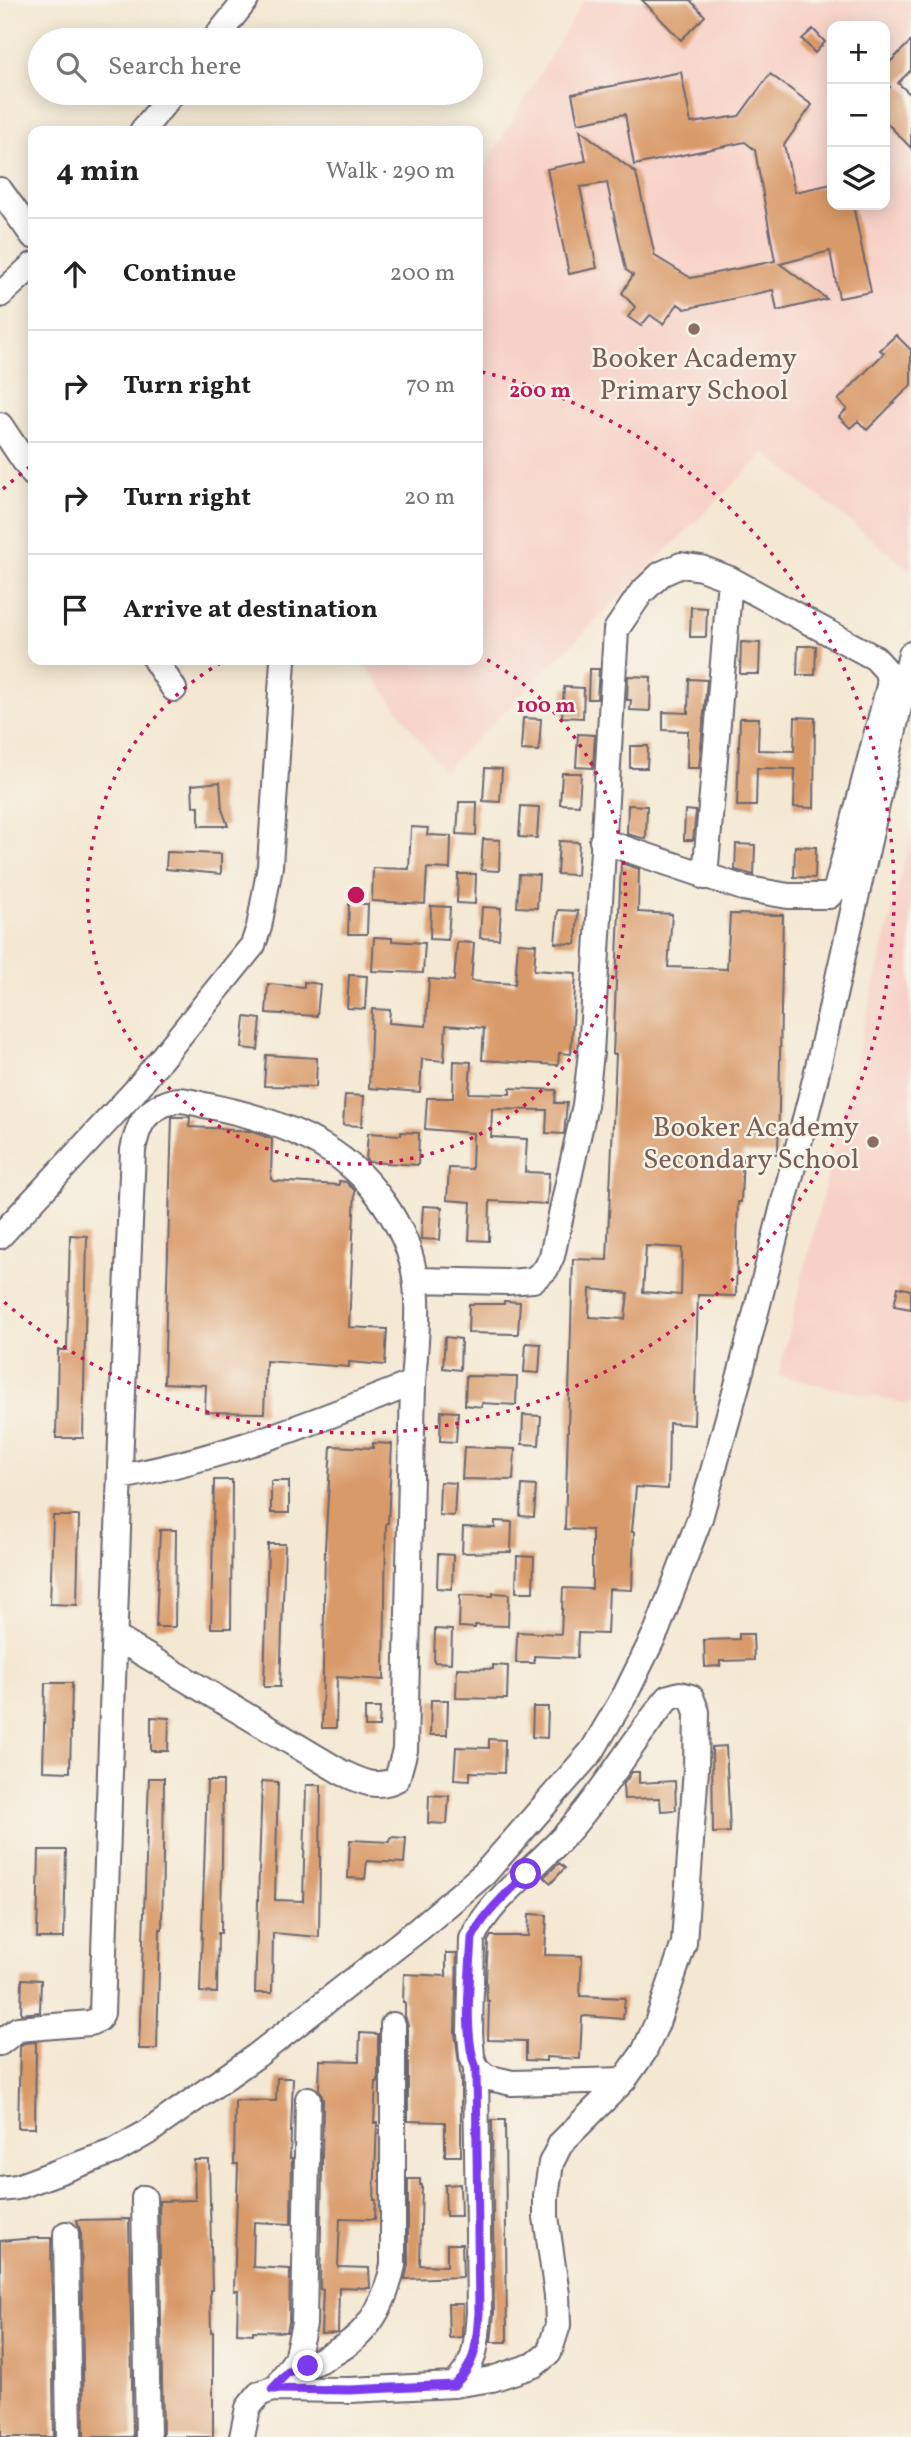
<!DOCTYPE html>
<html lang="en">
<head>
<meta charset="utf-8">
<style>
	:root { --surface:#fff; --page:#f2f2f2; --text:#222; --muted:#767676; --line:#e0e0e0 }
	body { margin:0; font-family:Vollkorn,serif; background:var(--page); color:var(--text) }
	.controls { position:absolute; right:21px; top:21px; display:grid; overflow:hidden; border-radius:14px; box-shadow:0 4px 18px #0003 }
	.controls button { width:63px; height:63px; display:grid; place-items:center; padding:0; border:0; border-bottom:2px solid var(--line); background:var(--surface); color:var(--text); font:35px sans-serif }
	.stop { position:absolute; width:21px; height:21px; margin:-16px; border:5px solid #7c3aed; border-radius:50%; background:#fff }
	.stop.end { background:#7c3aed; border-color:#fff; box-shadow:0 2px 7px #0008 }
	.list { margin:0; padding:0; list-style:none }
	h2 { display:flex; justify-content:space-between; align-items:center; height:91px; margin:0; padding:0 28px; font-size:30px }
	h2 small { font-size:23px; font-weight:400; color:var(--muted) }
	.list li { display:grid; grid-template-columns:46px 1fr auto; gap:21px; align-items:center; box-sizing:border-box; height:112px; padding:0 28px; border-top:2px solid var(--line) }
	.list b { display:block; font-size:26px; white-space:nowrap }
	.list em { font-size:23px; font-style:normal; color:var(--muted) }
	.icon { flex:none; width:38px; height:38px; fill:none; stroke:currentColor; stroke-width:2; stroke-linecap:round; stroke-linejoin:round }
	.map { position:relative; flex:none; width:911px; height:2437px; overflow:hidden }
	.search { position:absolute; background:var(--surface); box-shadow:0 4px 18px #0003; left:28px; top:28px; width:455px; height:77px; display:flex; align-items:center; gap:18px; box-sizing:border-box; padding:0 24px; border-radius:38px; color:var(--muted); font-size:26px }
	.panel { position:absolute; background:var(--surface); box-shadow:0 4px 18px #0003; left:28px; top:126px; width:455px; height:539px; border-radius:14px }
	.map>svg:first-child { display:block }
	.built { fill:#f7d1c8; fill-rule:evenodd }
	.building { fill:#d99a69; fill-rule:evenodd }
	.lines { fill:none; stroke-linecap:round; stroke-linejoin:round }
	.minor-casing { stroke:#6c6770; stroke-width:28 }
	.minor { stroke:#fff; stroke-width:24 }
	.route { stroke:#7c3aed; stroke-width:9 }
	.ring { fill:none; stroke:#c2185b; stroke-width:3.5; stroke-dasharray:3.5 7 }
	.education-dot { fill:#8d6e63; stroke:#f7f3e8; stroke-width:2.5 }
	.labels { text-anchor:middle; stroke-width:5; stroke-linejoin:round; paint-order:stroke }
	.education-label { font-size:28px; fill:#785e54; stroke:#f7f3e8 }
	.centre { fill:#c2185b; stroke:#f7f3e8; stroke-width:3.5 }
	.ring-label { font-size:21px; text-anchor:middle; font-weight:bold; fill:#c2185b; stroke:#f7f3e8; stroke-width:5; stroke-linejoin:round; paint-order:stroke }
</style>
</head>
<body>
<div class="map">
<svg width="911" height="2437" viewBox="0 0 911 2437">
	<rect width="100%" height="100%" fill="#f7f3e8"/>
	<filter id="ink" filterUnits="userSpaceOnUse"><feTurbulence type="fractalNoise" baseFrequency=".0143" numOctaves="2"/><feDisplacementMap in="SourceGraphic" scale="14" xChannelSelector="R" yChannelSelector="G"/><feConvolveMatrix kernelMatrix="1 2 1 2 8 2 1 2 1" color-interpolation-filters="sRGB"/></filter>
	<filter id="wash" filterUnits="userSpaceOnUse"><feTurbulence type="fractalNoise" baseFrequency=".00686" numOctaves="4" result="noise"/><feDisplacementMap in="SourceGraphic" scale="28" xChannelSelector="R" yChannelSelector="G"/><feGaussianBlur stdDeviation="1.57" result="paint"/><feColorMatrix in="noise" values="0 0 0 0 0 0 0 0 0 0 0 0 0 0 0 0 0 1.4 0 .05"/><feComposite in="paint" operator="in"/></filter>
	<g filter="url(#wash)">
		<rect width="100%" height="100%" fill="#f4e8d3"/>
		<!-- built -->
		<path class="built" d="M584,0H911V571L765,453L443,772L362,660H478V178ZM832,26H885V205H832Z
			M911,834V1405L778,1376Z"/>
		<g id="blocks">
			<!-- building -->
			<path class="building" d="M642,0H690L705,16L681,40Z
				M813,29L825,42L815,53L802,39Z
				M911,41V70L898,83L911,95V148L885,121V92L890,87L885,81V67Z
				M681,72L691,123L739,116L770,74L812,105L784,145L795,192L832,184V205H853L871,292L839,298L830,251L780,264L827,299L777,311L773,290L685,309L678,304L663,324L650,315L641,326L628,317L635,307L622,293L633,275L626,270L607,183L580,187L597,268L569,274L547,169L586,161L580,130L636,173L655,256L691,278L775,261L755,150L745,142L634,165L625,114L578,123L572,94Z
				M896,335L911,350V385L867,430L858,421L850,428L839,417L847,409L838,400L884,353L880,350Z
				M691,607L707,608L706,637H690Z
				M741,642L760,643L759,674H740Z
				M798,646H816L815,675H797Z
				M589,669H599L597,699H588Z
				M628,676L651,677L650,711L630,710L631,700H627Z
				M689,679L707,680L699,768H687L688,731L663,730V712L688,713Z
				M564,687L584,688L583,718L562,717Z
				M795,717L815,718L814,808L794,807L795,769L757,768L756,806H737L740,718H759L758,750L794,751Z
				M523,718L541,719L539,751L521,750Z
				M578,734L595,735L593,768L576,767Z
				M630,746H648L647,768H630Z
				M485,768L502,769L500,802L483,801Z
				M562,773H581L579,805L560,804Z
				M220,782L222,809L228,826H199V806H193L192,785Z
				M459,802H477L476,835L457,834Z
				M628,805L647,806L646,839L627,834Z
				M521,806L539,807L537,838L519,837Z
				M685,810L696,811L693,840H684Z
				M411,827L428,828L427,835L451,836L450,869L427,868L425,904L372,901L373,868L409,869Z
				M483,839L500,840L499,871L481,870Z
				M559,841L579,842L577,875L557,874Z
				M736,844L755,845L754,875L735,870Z
				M795,846L816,847L815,878L794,877Z
				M167,852L221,854V874L166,869Z
				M621,863L639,869L638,912L672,914L668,967L727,969L730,914L783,915L778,1154L743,1153L741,1202H738L736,1296L698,1295L694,1425L669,1423L668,1489L636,1487L632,1532H634L632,1590L609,1589L607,1634L578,1633L577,1658L534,1656V1663H516L517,1632L561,1634L563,1588L592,1589V1530L565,1529L573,1259L607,1260L616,1054H613ZM646,1246L682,1248L681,1295L643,1292ZM590,1289L628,1293L625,1319L589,1317Z
				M458,874H476L475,904L457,903Z
				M519,874L539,875L537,908L517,907Z
				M349,904H368L367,934H348Z
				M431,906L450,907L448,940L430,939Z
				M482,907L501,908L499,939L480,938Z
				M558,910L578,911L576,944L555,943Z
				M374,937L392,938V941L425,943L423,973L372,971Z
				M457,942L474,943L471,981L515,984L518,943L536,944L534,970L576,973L571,1054L559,1053L558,1065L482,1060L484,1028L446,1025L444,1061L422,1059L420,1092L369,1088L372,1009L390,1010L389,1023L426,1026L429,979L454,981Z
				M349,975L367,976L365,1009L347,1008Z
				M304,982L320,984L317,1016L266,1013L268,984L304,987Z
				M245,1017L261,1019L258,1050L242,1048Z
				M266,1055L317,1058L316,1087L264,1086Z
				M454,1061L471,1062L469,1093L510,1094V1088L556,1090L555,1103H567L564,1134L546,1133L547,1110L492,1109L491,1137L527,1139L525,1172L549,1173L547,1204L490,1201L489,1241L469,1240L471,1202L447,1200L449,1168L472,1169L473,1133L425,1129L427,1098H453Z
				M345,1095L364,1096L362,1126L343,1125Z
				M172,1117H190L189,1127L232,1129V1131H250L272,1139L271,1179L273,1181L339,1185V1181L346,1182L355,1191L349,1327L387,1329L385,1365L349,1362V1367L266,1361L264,1413L205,1412L206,1385L164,1383Z
				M401,1132L419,1133L418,1165L369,1162L366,1160L368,1133L401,1135Z
				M423,1206L442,1207L440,1240L421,1239Z
				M70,1235L87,1236L83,1438H56L58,1350H67Z
				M898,1287L911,1290V1309L894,1306Z
				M504,1301L520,1302L518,1334L468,1333L469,1304H504Z
				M445,1337L461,1339L460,1370L443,1368Z
				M526,1343L541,1344L539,1373L524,1372Z
				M466,1376L517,1377L516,1405L482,1403V1407L465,1405Z
				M441,1411L458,1412L456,1442L440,1441Z
				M523,1415L541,1416L539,1445L522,1444Z
				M373,1443L392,1444L388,1523H386L384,1680L337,1677L336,1728H322L325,1548L331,1446L373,1448Z
				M464,1447L515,1449L513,1480L462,1479Z
				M214,1480H232L231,1628H211Z
				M271,1481H289V1513H271Z
				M440,1482L456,1483L454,1516L439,1515Z
				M522,1485L536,1486L534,1517L520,1516Z
				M53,1516H79L77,1605L50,1604Z
				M495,1521L512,1522L511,1552L462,1553L463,1527L495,1528Z
				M160,1530H176L175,1627H156Z
				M268,1544H285L280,1687H264Z
				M438,1554L453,1555L452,1589L437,1588Z
				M517,1556L534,1557L533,1592H516Z
				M493,1593L509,1594L508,1626L475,1625V1628L459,1627L460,1595L493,1596Z
				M435,1629L452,1630L451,1663L434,1662Z
				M739,1634H753L754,1660L720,1661V1666L705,1667L704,1640L739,1639Z
				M493,1665L508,1666L507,1699L456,1698L457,1668L493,1669Z
				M45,1683H72L70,1772L43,1771Z
				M431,1700H448L447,1735H430Z
				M533,1707H548L547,1738L532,1737Z
				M365,1708H380L379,1727H365Z
				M151,1717L169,1718L168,1751H151Z
				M489,1739L505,1740L504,1773L470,1772V1780L454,1779L456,1747L489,1748Z
				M726,1746L730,1832L713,1833L712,1747Z
				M632,1772H639V1783L675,1781L676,1810L661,1811L660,1798L624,1799L623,1785Z
				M149,1778H164L162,1929H160L157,2049H139Z
				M207,1781H223L221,1933H218L217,1993L200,1992Z
				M262,1781L278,1782L275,1900L303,1901L306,1785H321L319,1937L273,1933L272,1993H255Z
				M429,1795L449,1796L447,1824L428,1823Z
				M391,1837L406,1838L404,1863L367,1861L365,1879L348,1878L350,1840L390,1842Z
				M39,1850H66L64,1938H37Z
				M559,1863L565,1868L551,1883L544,1877Z
				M529,1914L547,1915L545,1955L582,1956L580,1996L625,1998L623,2019L585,2016L582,2017L580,2059L546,2057V2061L526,2060V2041L488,2040L489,2001H487L486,1980L488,1941L491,1936H528Z
				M446,1953H457L455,2033L461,2080V2156H445V2122L408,2121V2025L405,2016V2002H403L404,1974L446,1976Z
				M22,1979L41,1980L40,2012L21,2014Z
				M360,2033L378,2034V2082H376L374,2123H377L374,2200H376L375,2219L340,2218L338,2267L369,2268L370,2288L339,2287L338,2333L321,2334L323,2290L320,2289L323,2099L319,2089L320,2060L359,2061Z
				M36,2042L35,2128H18L20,2046L24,2043Z
				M277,2078H293L290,2158H292L291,2224L254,2222L253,2267L290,2269L289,2322L287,2332L253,2331V2334L237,2333L238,2291H234L238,2164H234L235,2100L276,2101Z
				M492,2120H505L507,2342H491L494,2313Z
				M194,2160H209L212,2290H210L211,2332H213V2437H163L159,2201L195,2200Z
				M408,2179H420V2185H422L420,2265L447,2266V2244H462L463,2277L405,2279L408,2265Z
				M460,2184L461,2216H446L445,2185Z
				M129,2219L133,2437H84L81,2234L77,2220Z
				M36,2238H51L54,2437H1L0,2241Z
				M448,2304H463L462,2337L449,2338Z"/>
		</g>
	</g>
	<g filter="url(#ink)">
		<use href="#blocks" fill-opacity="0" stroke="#6c6770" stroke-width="2"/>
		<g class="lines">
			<defs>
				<path id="minor" d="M214,40L246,0
					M142,131L173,93
					M0,190L33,236
					M0,295L33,265
					M0,425L33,474
					M155,660L174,689
					M705,877L730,579
					M0,1236L135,1091L253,945L259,927L270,866L283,660
					M416,1280L507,1282L533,1280L546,1269L552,1256L585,1105L591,1053L616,630L641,593L661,574L681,565L701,568L730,579L875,658L886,670L890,682L836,889L829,896H788L743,888L602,841
					M115,1637L341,1772C360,1781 377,1790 397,1779L405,1750L413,1383
					M0,2043L18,2029L90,2023L99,2019L102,2013L121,1439L133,1150C138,1124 145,1109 173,1101C181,1098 195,1103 204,1105C256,1115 313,1132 353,1168C375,1187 394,1215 405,1241C424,1285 416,1336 413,1383C318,1421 221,1459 120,1477
					M0,2189L17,2187L115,2151L148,2132L256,2056L419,1929L485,1873L592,1751L626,1693L657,1630L700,1518L741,1371L815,1080L911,654
					M144,2198L148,2437
					M66,2234L69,2437
					M288,2373C348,2352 380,2330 393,2265V2025
					M282,2379L296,2359L304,2324L308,2099
					M454,2385C478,2362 476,2343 479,2313L476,2068
					M242,2437L248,2408L259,2394L272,2389L350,2390L454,2385L492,2379L534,2365L549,2353L558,2325L557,2295L546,2217V2196L551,2163L561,2143L624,2080L644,2052L657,2023L684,1943L696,1768L697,1712L691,1697L680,1694L669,1697C632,1741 604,1792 565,1835C536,1868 491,1898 472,1939L470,2033L472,2056L476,2068L486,2077L512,2083L624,2080"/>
			</defs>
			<!-- minor casing -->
			<use href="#minor" class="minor-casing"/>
			<!-- minor -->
			<use href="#minor" class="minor"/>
		</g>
	</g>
	<g class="lines" filter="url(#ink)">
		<!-- route -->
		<path class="route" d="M308,2366L288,2372L272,2389L350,2390L454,2385C478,2362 476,2343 479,2313L476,2068C463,2036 470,1974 472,1938C484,1913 506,1895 526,1874"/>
	</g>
	<!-- distance rings -->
	<g class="ring">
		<path d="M478 655A269 269 0 1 1 224 661"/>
		<path d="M3 489A538 538 0 0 1 32 465M482 372A538 538 0 1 1 3 1301"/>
	</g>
	<!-- markers -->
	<g class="education-dot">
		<circle cx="694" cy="329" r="7"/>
		<circle cx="873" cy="1142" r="7"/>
	</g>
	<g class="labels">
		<!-- education labels -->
		<g class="education-label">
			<text x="694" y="367">Booker Academy<tspan x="694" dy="32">Primary School</tspan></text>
			<text x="859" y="1136" text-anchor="end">Booker Academy<tspan x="859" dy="32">Secondary School</tspan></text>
		</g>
	</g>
	<circle cx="356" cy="895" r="10" class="centre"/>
	<g class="ring-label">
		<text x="540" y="397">200 m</text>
		<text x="546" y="712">100 m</text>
	</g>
</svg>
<div class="controls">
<button>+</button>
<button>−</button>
<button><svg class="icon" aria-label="layers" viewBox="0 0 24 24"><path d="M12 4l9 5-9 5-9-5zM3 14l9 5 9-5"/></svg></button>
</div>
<div class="stop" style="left:526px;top:1874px"></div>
<div class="stop end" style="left:308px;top:2366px"></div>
<div class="search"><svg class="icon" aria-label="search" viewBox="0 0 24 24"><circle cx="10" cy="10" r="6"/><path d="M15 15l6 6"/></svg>Search here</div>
<section class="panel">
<h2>4 min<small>Walk · 290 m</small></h2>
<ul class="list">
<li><svg class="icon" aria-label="ahead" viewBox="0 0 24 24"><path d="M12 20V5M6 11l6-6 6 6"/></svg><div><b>Continue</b></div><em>200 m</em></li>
<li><svg class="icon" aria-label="right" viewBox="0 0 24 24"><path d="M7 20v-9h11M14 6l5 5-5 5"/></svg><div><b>Turn right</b></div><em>70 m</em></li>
<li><svg class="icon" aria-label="right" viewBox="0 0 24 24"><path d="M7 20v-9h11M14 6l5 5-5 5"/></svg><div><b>Turn right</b></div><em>20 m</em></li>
<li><svg class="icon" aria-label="arrive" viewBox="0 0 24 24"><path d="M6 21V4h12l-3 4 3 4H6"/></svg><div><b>Arrive at destination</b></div></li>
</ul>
</section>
</div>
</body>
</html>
